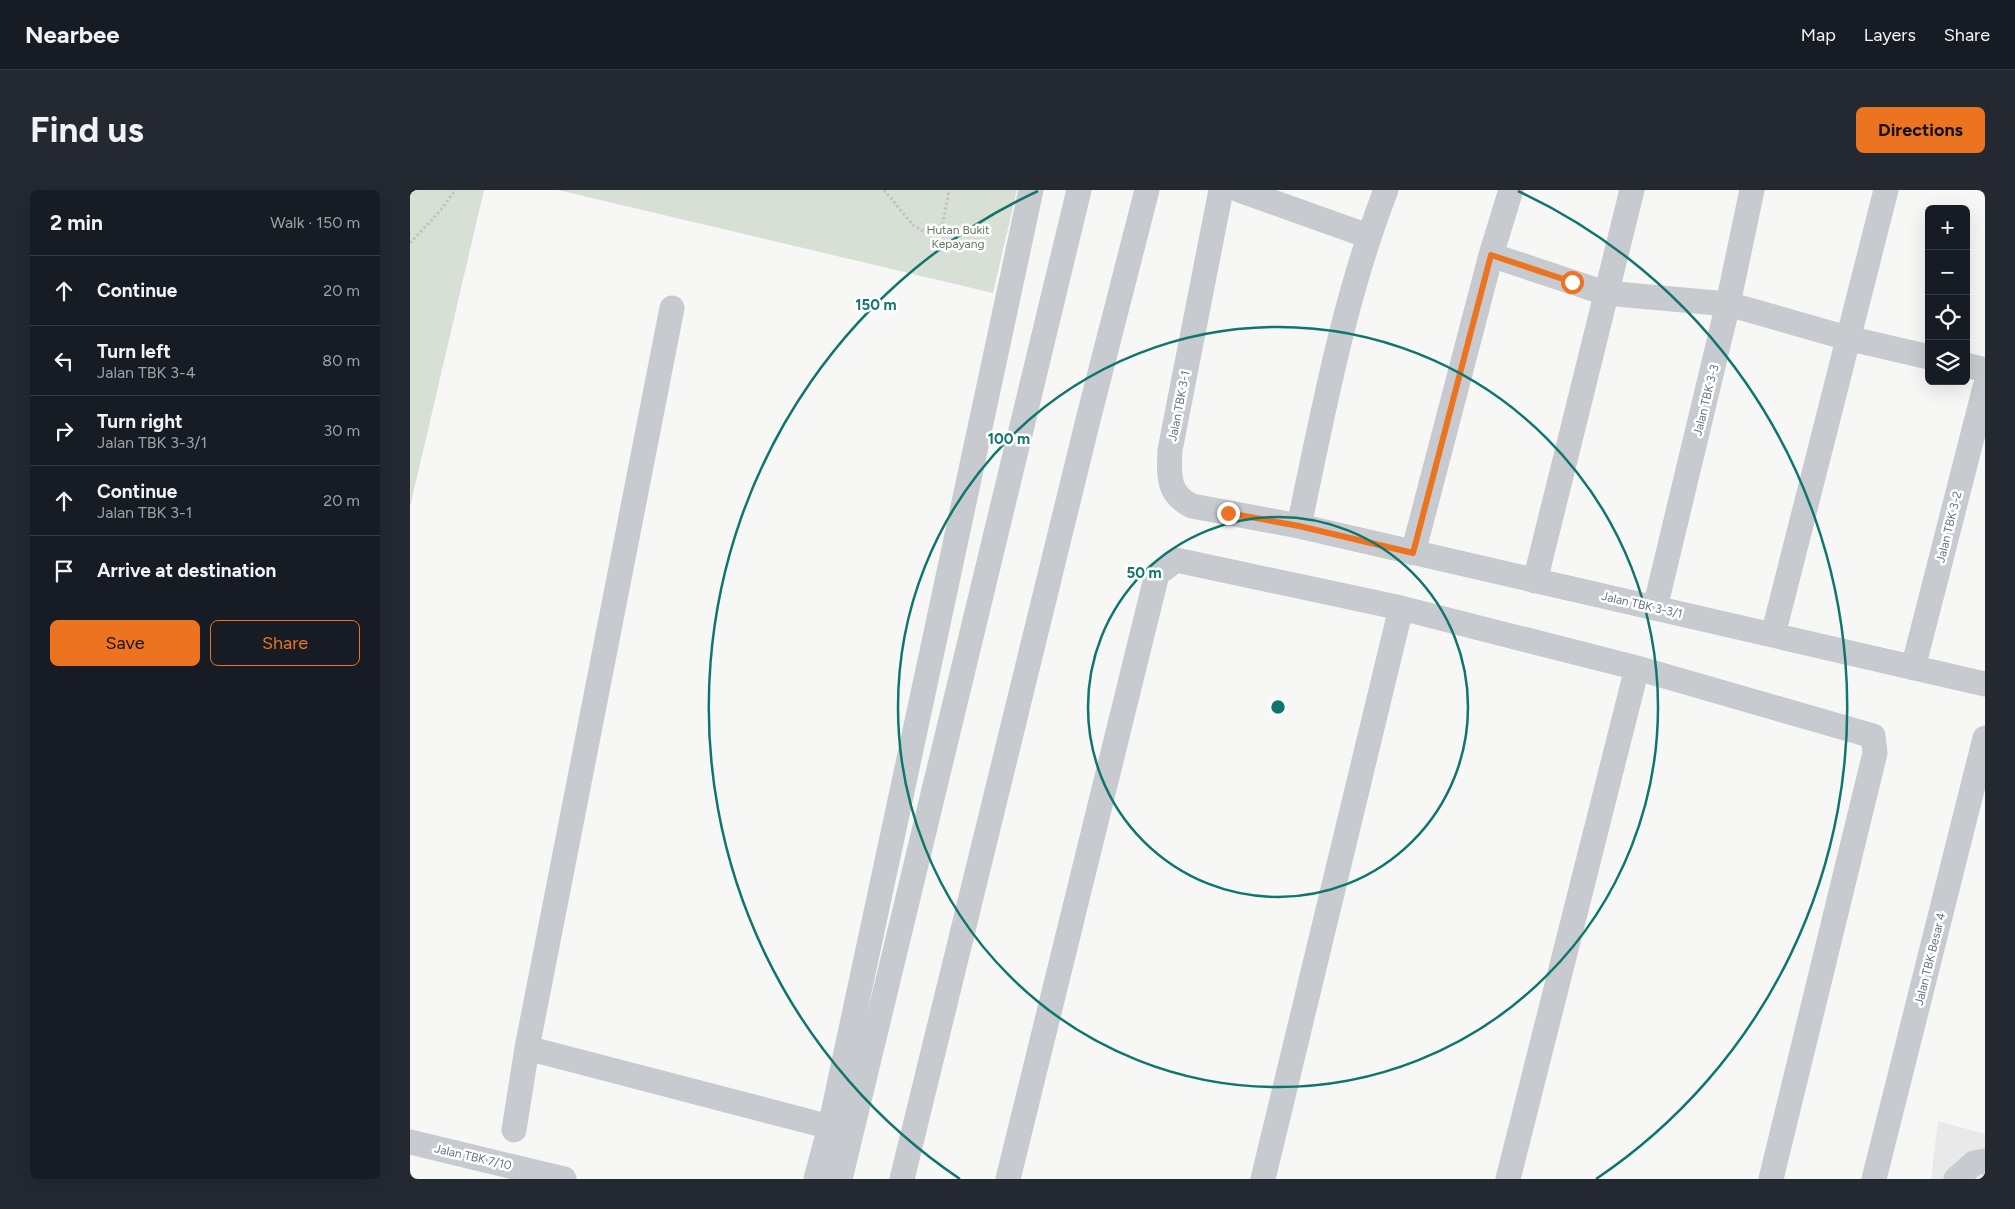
<!DOCTYPE html>
<html lang="en">
<head>
<meta charset="utf-8">
<style>
	:root { --surface:#171b24; --page:#242831; --text:#f1f3f6; --muted:#9ea1a6; --line:#363941; --accent:#ec7421 }
	body { margin:0; font-family:Figtree,sans-serif; background:var(--page); color:var(--text) }
	.controls { position:absolute; right:15px; top:15px; display:grid; overflow:hidden; border-radius:8px; box-shadow:0 5px 20px #0002 }
	.controls button { width:45px; height:45px; display:grid; place-items:center; padding:0; border:0; border-bottom:1px solid var(--line); background:var(--surface); color:var(--text); font:25px sans-serif }
	.stop { position:absolute; width:15px; height:15px; margin:-11px; border:4px solid #ec7421; border-radius:50%; background:#fff }
	.stop.end { background:#ec7421; border-color:#fff; box-shadow:0 1px 5px #0008 }
	.list { margin:0; padding:0; list-style:none }
	h2 { display:flex; justify-content:space-between; align-items:center; height:65px; margin:0; padding:0 20px; font-size:21px }
	h2 small { font-size:16px; font-weight:400; color:var(--muted) }
	.list li { display:grid; grid-template-columns:32px 1fr auto; gap:15px; align-items:center; box-sizing:border-box; height:70px; padding:0 20px; border-top:1px solid var(--line) }
	.list b { display:block; font-size:19px; white-space:nowrap }
	.list p { margin:0; font-size:16px; white-space:nowrap; color:var(--muted) }
	.list em { font-size:16px; font-style:normal; color:var(--muted) }
	.actions { display:flex; gap:10px; padding:15px 20px }
	.actions a { flex:1; padding:11px 0; border:1px solid var(--accent); border-radius:8px; text-align:center; font-size:18px; color:var(--accent) }
	.actions .main { background:var(--accent); color:#111 }
	.icon { flex:none; width:28px; height:28px; fill:none; stroke:currentColor; stroke-width:2; stroke-linecap:round; stroke-linejoin:round }
	.map { position:relative; flex:none; width:1575px; height:989px; overflow:hidden; border-radius:8px }
	header { display:flex; align-items:center; gap:30px; box-sizing:border-box; height:70px; padding:0 25px; background:var(--surface); border-bottom:1px solid var(--line) }
	header strong { font-size:24px }
	nav { display:flex; gap:28px; margin-inline-start:auto; font-size:18px }
	.intro { display:flex; align-items:center; justify-content:space-between; box-sizing:border-box; height:120px; padding:0 30px }
	h1 { margin:0; font-size:35px }
	.button { padding:12px 22px; border-radius:8px; background:var(--accent); color:#111; font-size:18px; font-weight:700 }
	main { display:flex; gap:30px; padding:0 30px }
	aside { flex:1; background:var(--surface); border-radius:8px; box-shadow:0 5px 20px #0002 }
	.map>svg:first-child { display:block }
	.built { fill:#e8e9e8 }
	.green { fill:#d8e0d6 }
	.lines { fill:none; stroke-linecap:round; stroke-linejoin:round }
	.path { stroke:#c1c2c5; stroke-width:3; stroke-dasharray:2.5 2.5; stroke-linecap:butt }
	.minor { stroke:#c7cace; stroke-width:25 }
	.route { stroke:#ec7421; stroke-width:6 }
	.ring { fill:none; stroke:#0f766e; stroke-width:2.5 }
	.labels { text-anchor:middle; stroke-width:5; stroke-linejoin:round; paint-order:stroke }
	.park-label { font-size:12px; fill:#617961; stroke:#fff }
	.street-label { font-size:12px; fill:#657288; stroke:#fff }
	.centre { fill:#0f766e; stroke:#fff; stroke-width:2.5 }
	.ring-label { font-size:15px; text-anchor:middle; font-weight:bold; fill:#0f766e; stroke:#fff; stroke-width:5; stroke-linejoin:round; paint-order:stroke }
</style>
</head>
<body>
<header>
<strong>Nearbee</strong>
<nav><a>Map</a><a>Layers</a><a>Share</a></nav>
</header>
<div class="intro"><h1>Find us</h1><a class="button">Directions</a></div>
<main>
<aside>
<h2>2 min<small>Walk · 150 m</small></h2>
<ul class="list">
<li><svg class="icon" aria-label="ahead" viewBox="0 0 24 24"><path d="M12 20V5M6 11l6-6 6 6"/></svg><div><b>Continue</b></div><em>20 m</em></li>
<li><svg class="icon" aria-label="left" viewBox="0 0 24 24"><path d="M17 20v-9H6M10 6l-5 5 5 5"/></svg><div><b>Turn left</b><p>Jalan TBK 3-4</p></div><em>80 m</em></li>
<li><svg class="icon" aria-label="right" viewBox="0 0 24 24"><path d="M7 20v-9h11M14 6l5 5-5 5"/></svg><div><b>Turn right</b><p>Jalan TBK 3-3/1</p></div><em>30 m</em></li>
<li><svg class="icon" aria-label="ahead" viewBox="0 0 24 24"><path d="M12 20V5M6 11l6-6 6 6"/></svg><div><b>Continue</b><p>Jalan TBK 3-1</p></div><em>20 m</em></li>
<li><svg class="icon" aria-label="arrive" viewBox="0 0 24 24"><path d="M6 21V4h12l-3 4 3 4H6"/></svg><div><b>Arrive at destination</b></div></li>
</ul>
<div class="actions"><a class="main">Save</a><a>Share</a></div>
</aside>
<div class="map">
<svg width="1575" height="989" viewBox="0 0 1575 989">
	<rect width="100%" height="100%" fill="#f7f8f5"/>
	<!-- built -->
	<path class="built" d="M1528,931L1575,944V989H1521Z"/>
	<!-- green -->
	<path class="green" d="M0,0H74L0,317Z
		M148,0H607L583,103Z"/>
	<g class="lines">
		<!-- path -->
		<path class="path" d="M474,0L503,35L518,44L533,33L539,0
			M0,53L31,20L45,0"/>
		<!-- minor -->
		<path class="minor" d="M811,0L760,260C759,285 757,304 782,316L889,336L1575,494
			M829,0L958,46
			M1081,65L1195,103L1318,114L1437,148L1519,167
			M262,118L117,858L420,937
			M1556,175L1575,180
			M889,336C913,223 934,108 976,0
			M1003,363L1081,65L1101,0
			M1125,391L1222,0
			M1245,418L1318,114L1342,0
			M1363,445L1476,0
			M1503,478L1575,197
			M104,940L117,858
			M0,952L154,989
			M406,989L420,937L621,0
			M430,989L669,0
			M492,989L678,230L737,0
			M598,989L747,384L766,370L991,418L1227,478L1463,546L1465,563L1361,989
			M853,989L991,418
			M1098,989L1227,478
			M1464,989L1575,548
			M1546,989L1564,973L1575,971"/>
	</g>
	<g class="lines">
		<!-- route -->
		<path class="route" d="M818,323L889,336L1003,363L1081,65L1162,92"/>
	</g>
	<!-- distance rings -->
	<g class="ring">
		<circle cx="868" cy="517" r="190"/>
		<circle cx="868" cy="517" r="380"/>
		<path d="M550 989A569 569 0 0 1 628 1M1108 1A569 569 0 0 1 1186 989"/>
	</g>
	<g class="labels">
		<!-- park labels -->
		<g class="park-label">
			<text x="548" y="44">Hutan Bukit<tspan x="548" dy="14">Kepayang</tspan></text>
		</g>
		<!-- street labels -->
		<g class="street-label">
			<text transform="translate(1296 210) rotate(-76)" y="4">Jalan TBK 3-3</text>
			<text transform="translate(769 216) rotate(-79)" y="4">Jalan TBK 3-1</text>
			<text transform="translate(1539 337) rotate(-76)" y="4">Jalan TBK 3-2</text>
			<text transform="translate(1232 415) rotate(13)" y="4">Jalan TBK 3-3/1</text>
			<text transform="translate(1520 769) rotate(-76)" y="4">Jalan TBK Besar 4</text>
			<text transform="translate(63 967) rotate(13)" y="4">Jalan TBK 7/10</text>
		</g>
	</g>
	<circle cx="868" cy="517" r="8" class="centre"/>
	<g class="ring-label">
		<text x="466" y="120">150 m</text>
		<text x="599" y="254">100 m</text>
		<text x="734" y="388">50 m</text>
	</g>
</svg>
<div class="controls">
<button>+</button>
<button>−</button>
<button><svg class="icon" aria-label="locate" viewBox="0 0 24 24"><circle cx="12" cy="12" r="6"/><path d="M12 2v4M12 18v4M2 12h4M18 12h4"/></svg></button>
<button><svg class="icon" aria-label="layers" viewBox="0 0 24 24"><path d="M12 4l9 5-9 5-9-5zM3 14l9 5 9-5"/></svg></button>
</div>
<div class="stop" style="left:1162px;top:92px"></div>
<div class="stop end" style="left:818px;top:323px"></div>
</div>
</main>
</body>
</html>
